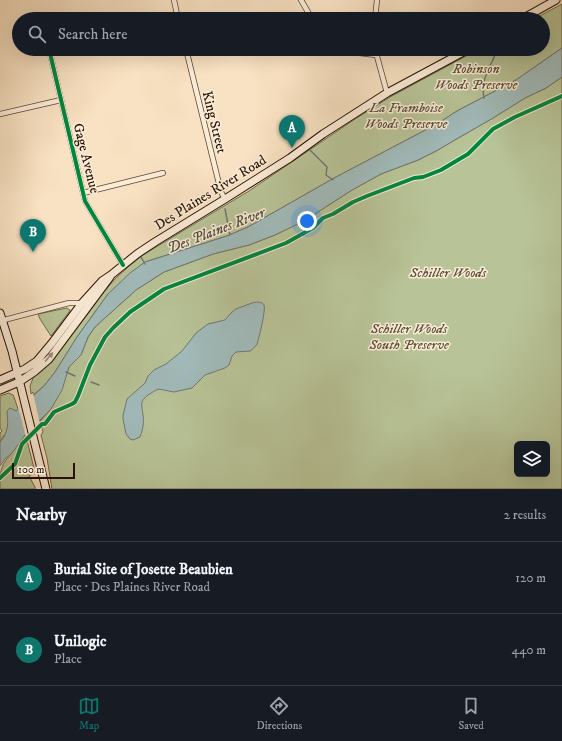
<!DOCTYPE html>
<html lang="en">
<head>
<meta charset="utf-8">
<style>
	:root { --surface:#171b24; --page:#20242c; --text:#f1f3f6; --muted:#9ea1a6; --line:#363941; --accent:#0f766e }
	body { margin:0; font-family:"IM FELL DW Pica",serif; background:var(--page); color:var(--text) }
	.controls { position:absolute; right:12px; bottom:12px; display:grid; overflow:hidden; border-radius:6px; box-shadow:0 4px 16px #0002 }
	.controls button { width:36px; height:36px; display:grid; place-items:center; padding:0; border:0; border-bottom:1px solid var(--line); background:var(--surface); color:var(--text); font:20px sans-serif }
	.scale { position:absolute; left:12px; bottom:10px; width:63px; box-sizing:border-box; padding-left:4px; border:2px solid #271201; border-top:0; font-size:11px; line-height:14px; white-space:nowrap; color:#271201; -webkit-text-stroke:3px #fbecd8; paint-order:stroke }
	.you { position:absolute; left:307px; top:221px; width:14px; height:14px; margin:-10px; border:3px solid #fff; border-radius:50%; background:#1a73e8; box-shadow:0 0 0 6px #1a73e833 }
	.badge { display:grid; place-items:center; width:26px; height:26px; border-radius:50%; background:var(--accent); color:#fff; font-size:13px; font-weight:700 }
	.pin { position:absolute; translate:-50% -33px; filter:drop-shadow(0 1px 2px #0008) }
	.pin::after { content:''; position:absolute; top:21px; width:14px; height:12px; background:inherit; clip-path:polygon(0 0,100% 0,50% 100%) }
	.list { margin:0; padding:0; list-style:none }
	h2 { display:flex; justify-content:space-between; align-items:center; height:52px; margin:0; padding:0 16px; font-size:17px }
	h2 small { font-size:13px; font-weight:400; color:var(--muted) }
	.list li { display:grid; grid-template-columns:26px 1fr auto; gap:12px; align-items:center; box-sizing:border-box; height:72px; padding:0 16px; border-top:1px solid var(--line) }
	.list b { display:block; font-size:15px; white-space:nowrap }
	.list p { margin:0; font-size:13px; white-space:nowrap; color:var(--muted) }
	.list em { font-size:13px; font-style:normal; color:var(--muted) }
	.icon { flex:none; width:22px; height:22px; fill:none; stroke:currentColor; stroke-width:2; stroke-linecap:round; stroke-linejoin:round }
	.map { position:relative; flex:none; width:562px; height:489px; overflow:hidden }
	.search { position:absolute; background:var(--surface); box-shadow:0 4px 16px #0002; left:12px; right:12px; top:12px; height:44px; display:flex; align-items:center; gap:10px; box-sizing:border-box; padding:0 14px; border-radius:22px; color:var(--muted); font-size:15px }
	.sheet { height:196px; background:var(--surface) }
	nav { display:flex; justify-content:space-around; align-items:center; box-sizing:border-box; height:56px; border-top:1px solid var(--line); background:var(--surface); font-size:11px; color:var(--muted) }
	nav a { display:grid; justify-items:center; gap:2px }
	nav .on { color:var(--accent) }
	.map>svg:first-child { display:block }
	.green { fill:#b8c498; stroke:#706b4c; fill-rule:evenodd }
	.water { fill:#a1bcbc; stroke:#707871 }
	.pier { fill:#f9e2c3 }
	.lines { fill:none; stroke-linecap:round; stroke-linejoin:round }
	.stream { stroke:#707871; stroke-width:1.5 }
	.street-casing { stroke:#5c4632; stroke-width:6 }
	.secondary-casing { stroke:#271201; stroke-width:9 }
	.street { stroke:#fbecd8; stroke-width:4.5 }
	.secondary { stroke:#fbecd8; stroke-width:7 }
	.cycleway-casing { stroke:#fbecd8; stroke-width:6 }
	.cycleway { stroke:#00873e; stroke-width:4 }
	.oneway { fill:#9c8a77 }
	.labels { text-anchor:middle; stroke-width:3; stroke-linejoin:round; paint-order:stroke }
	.park-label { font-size:14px; font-style:italic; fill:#5a5036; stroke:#fbecd8 }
	.street-label { font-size:14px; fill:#271201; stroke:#fbecd8 }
	.water-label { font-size:15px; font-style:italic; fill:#524e42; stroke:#fbecd8 }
</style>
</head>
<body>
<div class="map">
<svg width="562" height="489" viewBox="0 0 562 489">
	<rect width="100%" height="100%" fill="#f9e2c3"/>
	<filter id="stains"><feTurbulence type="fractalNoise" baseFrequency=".005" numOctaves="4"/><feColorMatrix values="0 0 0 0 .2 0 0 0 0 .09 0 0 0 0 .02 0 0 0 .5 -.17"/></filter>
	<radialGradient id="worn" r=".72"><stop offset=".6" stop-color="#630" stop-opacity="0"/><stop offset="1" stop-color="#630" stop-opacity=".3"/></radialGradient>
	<!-- green -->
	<path class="green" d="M562,4V48L516,80L457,111L437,124L336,177L248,227L227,236L145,262L108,294L77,337L55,372L44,386L33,395V392L31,394L30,386L33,378L48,363L101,295L115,279L128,267L143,255L161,244L249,191L355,119L390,97L479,49H543V19H534Z
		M562,77V489H52L47,458L41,435L43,432L40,421L51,409L65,378L69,367L81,355L88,337L95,327L106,317L136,290L164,272L213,254L249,245L275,235L304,221L352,190L381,174L418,160L436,151L460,137L493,118L525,98L546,88ZM517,444H547V474H517Z
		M67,308L70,310L69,312L51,336L40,319L38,314Z
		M9,393L13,395L14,397L22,421L35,472L29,476L36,489H0C0,470 0,466 12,453L4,435L0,442V433L2,431L0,428V396Z"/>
	<!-- water -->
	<path class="water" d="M562,48V77L546,88L525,98L493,118L460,137L436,151L418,160L381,174L352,190L304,221L275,235L249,245L213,254L164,272L136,290L106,317L95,327L88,337L81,355L69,367L62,390L51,409L25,435L12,453L5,459L0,466V442C9,432 8,423 7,411L10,408L16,411L44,386L55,372L77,337L108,294L130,273L145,262L227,236L248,227L336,177L437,124L457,111L516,80Z
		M252,303C255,302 262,301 264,305C266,310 259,338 257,344C255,347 253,349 250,351L236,352L232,356L229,365L225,368L205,375L192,388L174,392L159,389C155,390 152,393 148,395C139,402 142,405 143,415C144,422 143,430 140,437L133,440L130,439L126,434L123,419V415L127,399L145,383L148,376L154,370L166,364L182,351L196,333L208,324L225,320L231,313L236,309Z"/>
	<!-- pier -->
	<path class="pier" d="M33,393L40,424L26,438L22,421L18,408Z"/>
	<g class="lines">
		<!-- stream -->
		<path class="stream" d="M484,98C482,89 484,79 488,70C491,63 495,57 497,49
			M310,150L327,167L326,175L333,180
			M225,209L230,235
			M141,257L145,264
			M66,372L75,376
			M91,382L99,385"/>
		<defs>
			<path id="street" d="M174,0L178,19
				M301,0L312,19
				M42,17V19
				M375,19L377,0
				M49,49L85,201L123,265
				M186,49L221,192L225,199
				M339,49L351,52L376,55
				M375,49L387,93
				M0,114L61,100
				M83,193L163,173
				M0,321L69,303H82"/>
			<path id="secondary" d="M522,19L556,0
				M0,313L12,351L46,489
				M0,380L25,369L37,361L52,343L82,303L102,281L111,275L137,254L155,242L225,199L290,158L323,134L387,93L469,49
				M0,390L19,382L34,372L49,359L110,277"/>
		</defs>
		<!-- street casing -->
		<use href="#street" class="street-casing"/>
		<!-- secondary casing -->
		<use href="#secondary" class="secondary-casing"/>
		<!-- street -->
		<use href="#street" class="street"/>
		<!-- secondary -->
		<use href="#secondary" class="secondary"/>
		<defs>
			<path id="cycleway" d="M49,49L85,201L123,265
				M0,478L15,464L22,444L42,424H45L54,412L72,404L75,402L78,396L90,365L105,337L113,328L130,312L164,289L286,243L313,228L323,218L333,214L353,202L367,196L414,178L423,177L441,170L468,154L493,129L515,117L562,96"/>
		</defs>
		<!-- cycleway casing -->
		<use href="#cycleway" class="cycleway-casing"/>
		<!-- cycleway -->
		<use href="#cycleway" class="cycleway"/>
	</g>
	<!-- one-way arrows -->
	<defs><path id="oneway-solid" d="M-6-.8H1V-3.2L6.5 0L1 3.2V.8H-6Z"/></defs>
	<use class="oneway" href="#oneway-solid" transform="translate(49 357) rotate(-49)"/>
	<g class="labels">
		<!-- park labels -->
		<g class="park-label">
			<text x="476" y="73">Robinson<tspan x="476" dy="16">Woods Preserve</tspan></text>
			<text x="406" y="112">La Framboise<tspan x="406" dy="16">Woods Preserve</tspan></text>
			<text x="448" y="277">Schiller Woods</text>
			<text x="409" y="333">Schiller Woods<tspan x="409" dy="16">South Preserve</tspan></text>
		</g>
		<!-- street labels -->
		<g class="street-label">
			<text transform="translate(215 122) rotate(76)" y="5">King Street</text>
			<text transform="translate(87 158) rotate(76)" y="5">Gage Avenue</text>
			<text transform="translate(210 192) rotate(-32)" y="5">Des Plaines River Road</text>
		</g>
		<!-- water labels -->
		<g class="water-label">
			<text transform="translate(216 230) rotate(-21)" y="5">Des Plaines River</text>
		</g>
	</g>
	<rect width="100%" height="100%" filter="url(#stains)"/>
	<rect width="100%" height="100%" fill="url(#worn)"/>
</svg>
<div class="controls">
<button><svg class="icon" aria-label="layers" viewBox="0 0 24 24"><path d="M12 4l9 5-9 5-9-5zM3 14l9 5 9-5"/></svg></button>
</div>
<div class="scale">100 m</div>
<div class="you"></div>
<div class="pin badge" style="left:292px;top:148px">A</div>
<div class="pin badge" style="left:33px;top:252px">B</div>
<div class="search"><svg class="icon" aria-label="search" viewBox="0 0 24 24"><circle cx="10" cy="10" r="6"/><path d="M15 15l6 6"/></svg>Search here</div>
</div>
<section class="sheet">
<h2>Nearby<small>2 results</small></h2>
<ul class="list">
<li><span class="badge">A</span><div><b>Burial Site of Josette Beaubien</b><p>Place · Des Plaines River Road</p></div><em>120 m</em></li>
<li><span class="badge">B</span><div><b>Unilogic</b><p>Place</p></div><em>440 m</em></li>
</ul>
</section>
<nav>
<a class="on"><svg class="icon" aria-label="map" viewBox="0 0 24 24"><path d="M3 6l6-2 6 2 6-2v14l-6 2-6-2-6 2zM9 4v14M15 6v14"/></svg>Map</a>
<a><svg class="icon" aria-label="directions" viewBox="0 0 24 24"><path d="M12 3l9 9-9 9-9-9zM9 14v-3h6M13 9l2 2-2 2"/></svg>Directions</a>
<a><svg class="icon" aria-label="saved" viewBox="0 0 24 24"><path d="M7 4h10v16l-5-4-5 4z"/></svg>Saved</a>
</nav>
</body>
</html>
